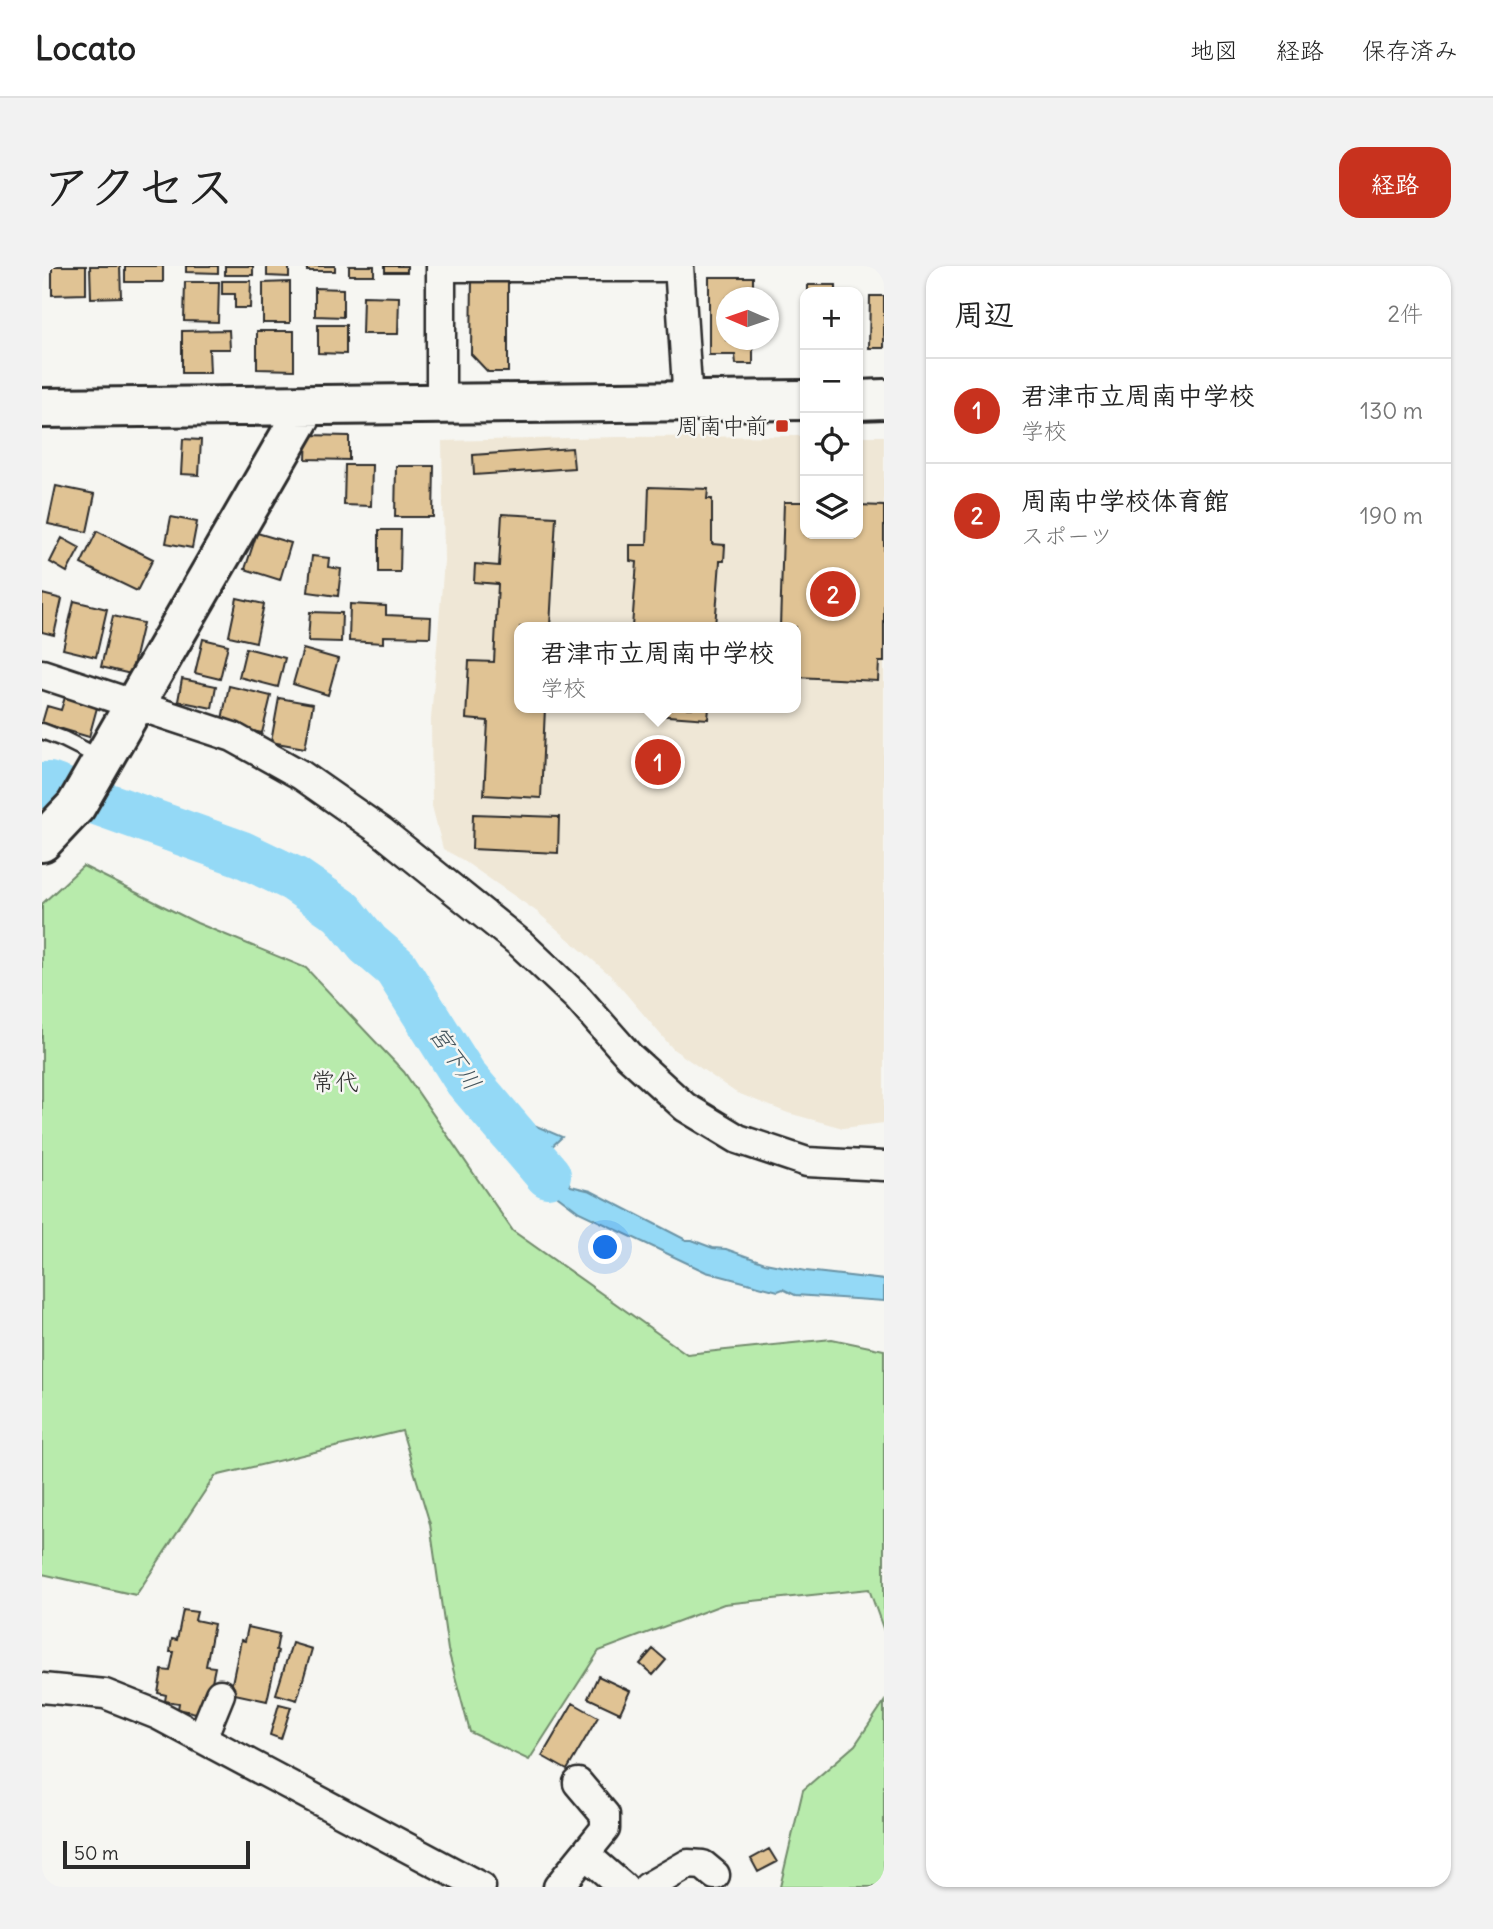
<!DOCTYPE html>
<html lang="ja">
<head>
<meta charset="utf-8">
<style>
	:root { --surface:#fff; --page:#f2f2f2; --text:#222; --muted:#767676; --line:#e0e0e0; --accent:#c8321e }
	body { margin:0; font-family:Delius,"Klee One",sans-serif; background:var(--page); color:var(--text) }
	.controls { position:absolute; right:21px; top:21px; display:grid; overflow:hidden; border-radius:14px; box-shadow:0 2px 5px #0004 }
	.controls button { width:63px; height:63px; display:grid; place-items:center; padding:0; border:0; border-bottom:2px solid var(--line); background:var(--surface); color:var(--text); font:35px sans-serif }
	.compass { position:absolute; left:674px; top:21px; width:63px; height:63px; border-radius:50%; background:var(--surface); box-shadow:0 2px 5px #0004; rotate:272deg }
	.scale { position:absolute; left:21px; bottom:18px; width:187px; box-sizing:border-box; padding-left:7px; border:4px solid #2b2b2b; border-top:0; font-size:19px; line-height:24px; white-space:nowrap; color:#2b2b2b; -webkit-text-stroke:5px #f6f6f2; paint-order:stroke }
	.you { position:absolute; left:564px; top:982px; width:24px; height:24px; margin:-18px; border:5px solid #fff; border-radius:50%; background:#1a73e8; box-shadow:0 0 0 10px #1a73e833 }
	.badge { display:grid; place-items:center; width:46px; height:46px; border-radius:50%; background:var(--accent); color:#fff; font-size:23px; font-weight:700 }
	.pin { position:absolute; translate:-50% -50%; border:4px solid #fff; box-shadow:0 2px 7px #0006 }
	.popup { position:absolute; left:472px; top:356px; width:287px; height:91px; box-sizing:border-box; display:grid; place-content:center; border-radius:14px; background:var(--surface); filter:drop-shadow(0 2px 5px #0005); font-size:23px; white-space:nowrap; color:var(--muted) }
	.popup b { font-size:26px; color:var(--text) }
	.popup::after { content:''; position:absolute; left:50%; top:100%; margin-left:-14px; border:14px solid transparent; border-top-color:var(--surface) }
	.list { margin:0; padding:0; list-style:none }
	h2 { display:flex; justify-content:space-between; align-items:center; height:91px; margin:0; padding:0 28px; font-size:30px }
	h2 small { font-size:23px; font-weight:400; color:var(--muted) }
	.list li { display:grid; grid-template-columns:46px 1fr auto; gap:21px; align-items:center; box-sizing:border-box; height:105px; padding:0 28px; border-top:2px solid var(--line) }
	.list b { display:block; font-size:26px; white-space:nowrap }
	.list p { margin:0; font-size:23px; white-space:nowrap; color:var(--muted) }
	.list em { font-size:23px; font-style:normal; color:var(--muted) }
	.icon { flex:none; width:38px; height:38px; fill:none; stroke:currentColor; stroke-width:2; stroke-linecap:round; stroke-linejoin:round }
	.map { position:relative; flex:none; width:842px; height:1621px; overflow:hidden; border-radius:21px }
	header { display:flex; align-items:center; gap:42px; box-sizing:border-box; height:98px; padding:0 35px; background:var(--surface); border-bottom:2px solid var(--line) }
	header strong { font-size:33px }
	nav { display:flex; gap:38px; margin-inline-start:auto; font-size:24px }
	.intro { display:flex; align-items:center; justify-content:space-between; box-sizing:border-box; height:168px; padding:0 42px }
	h1 { margin:0; font-size:49px }
	.button { padding:18px 32px; border-radius:21px; background:var(--accent); color:#fff; font-size:24px; font-weight:700 }
	main { display:flex; gap:42px; padding:0 42px }
	aside { flex:1; background:var(--surface); border-radius:21px; box-shadow:0 2px 5px #0004 }
	.map>svg:first-child { display:block }
	.built { fill:#efe7d6; fill-rule:evenodd }
	.green { fill:#b8ebac; stroke:#728b6c; stroke-width:2 }
	.water { fill:#94d9f6; stroke:#6a93a5; stroke-width:2 }
	.lines { fill:none; stroke-linecap:round; stroke-linejoin:round }
	.river { stroke:#94d9f6; stroke-width:46 }
	.building { fill:#e0c394; stroke:#2b2b2b; stroke-width:2 }
	.lane-casing { stroke:#2b2b2b; stroke-width:19 }
	.street-casing { stroke:#2b2b2b; stroke-width:33 }
	.secondary-casing { stroke:#2b2b2b; stroke-width:44 }
	.lane { stroke:#f6f6f2; stroke-width:14 }
	.street { stroke:#f6f6f2; stroke-width:28 }
	.secondary { stroke:#f6f6f2; stroke-width:38 }
	.poi-dot { fill:#c8321e; stroke:#f6f6f2; stroke-width:2.5 }
	.labels { text-anchor:middle; stroke-width:5; stroke-linejoin:round; paint-order:stroke }
	.poi-label { font-size:23px; fill:#2b2b2b; stroke:#f6f6f2; text-anchor:end }
	.water-label { font-size:24px; font-style:italic; fill:#45565e; stroke:#f6f6f2 }
	.neighbourhood-label { font-size:24px; fill:#2b2b2b; stroke:#f6f6f2 }
</style>
</head>
<body>
<header>
<strong>Locato</strong>
<nav><a>地図</a><a>経路</a><a>保存済み</a></nav>
</header>
<div class="intro"><h1>アクセス</h1><a class="button">経路</a></div>
<main>
<div class="map">
<svg width="842" height="1621" viewBox="0 0 842 1621">
	<rect width="100%" height="100%" fill="#f6f6f2"/>
	<filter id="ink" filterUnits="userSpaceOnUse"><feTurbulence type="fractalNoise" baseFrequency=".0143" numOctaves="2"/><feDisplacementMap in="SourceGraphic" scale="14" xChannelSelector="R" yChannelSelector="G"/><feConvolveMatrix kernelMatrix="1 2 1 2 8 2 1 2 1" color-interpolation-filters="sRGB"/></filter>
	<g filter="url(#ink)">
		<!-- built -->
		<path class="built" d="M763,170V268H816V170H842V857L801,862L746,847L693,826L631,783L568,709L494,645L419,593L401,583L390,540L389,453L402,295L400,175L576,171ZM478,361H754V442H478Z"/>
		<!-- green -->
		<path class="green" d="M41,600L155,657L264,702L362,806L471,965L645,1088L790,1073L842,1084V1365L827,1323L682,1338L557,1385L487,1494L428,1466L406,1384L388,1258L360,1165L173,1210L94,1329L0,1308V638Z
			M842,1436V1621H738L761,1524L813,1479Z"/>
		<!-- water -->
		<path class="water" d="M478,853L520,871L505,885L529,920L549,925L644,974H650L671,982L684,983L723,997L764,1005L842,1014V1035L753,1029L741,1023L736,1025L664,1006L537,946L512,927L503,914L488,901L482,903L472,889L464,887L458,869Z"/>
		<g class="lines">
			<!-- river -->
			<path class="river" d="M0,519H7L200,588L252,613L300,646L326,678L354,702L424,813L506,909"/>
		</g>
		<!-- building -->
		<path class="building" d="M10,0H44V28L10,29Z
			M48,0H78L79,31L49,32Z
			M83,0H121V16H83Z
			M144,0H176V7L144,6Z
			M183,0H211V9H183Z
			M225,0H247V11L225,10Z
			M265,0H293V5H265Z
			M307,0H332V9H307Z
			M343,0H365V6H343Z
			M430,10H466V106H446L429,88Z
			M667,11H711V32H684V74H711V98H694L693,89H667Z
			M180,15H209L208,42H193V28H180Z
			M143,16H177L176,56L142,55Z
			M248,16V57H221V17Z
			M766,19H794V26H766Z
			M273,22L301,23V51L273,50Z
			M321,30L357,31L356,68H320Z
			M828,30H842V82H827Z
			M276,59H304V88L276,87Z
			M187,64L188,83H167L168,107H140V65Z
			M215,65H252V104L215,103Z
			M265,169L307,170V194L264,193Z
			M141,173L159,174L157,209L139,208Z
			M530,182L532,202L432,209L431,189Z
			M303,199H330L329,240L302,239Z
			M354,200H392L391,251H353Z
			M14,220L53,228L45,266L6,258Z
			M607,221L666,223L665,233H670V278L683,279L682,295H678L673,361H590L595,296L588,295V279H605Z
			M742,236H763V268H816V239L842,240V396H837L836,415L754,411V361H738Z
			M460,248L514,251L508,361H478V442H503L499,532L442,529L446,455L424,453L427,395L452,396L456,318L432,316L433,298L457,300Z
			M129,251L155,256L150,282L124,277Z
			M337,264H359L358,306H337Z
			M55,265L111,293L95,325L39,298Z
			M215,267L249,277L238,314L203,303Z
			M20,272L38,282L25,306L8,296Z
			M270,290L287,292L286,301L299,303L296,330L266,326Z
			M0,328L20,333L12,369L0,366Z
			M195,332L222,338L214,376L187,370Z
			M32,335L65,343L54,391L21,383Z
			M308,338L344,340V349L389,351L388,371L341,370V377L307,375Z
			M268,346L300,347L299,376L266,375Z
			M71,350L101,357L89,408L59,401Z
			M161,373L186,379L178,413L153,407Z
			M204,382L243,392L236,421L197,411Z
			M261,383L296,393L286,429L251,418Z
			M140,413L174,420L170,442L136,435Z
			M187,420L229,430L220,467L179,458Z
			M24,428L56,438L47,471L0,457L5,440L19,444Z
			M237,432L271,438L263,482L229,476Z
			M613,442H667L666,453L613,449Z
			M431,548L517,551L516,587L430,583Z
			M141,1344L155,1346L153,1354L172,1358L164,1400L173,1401L163,1449L136,1443L137,1437L123,1435L124,1429L116,1427L120,1404L128,1405L132,1386H128L130,1373L135,1374Z
			M206,1361L237,1368L234,1384L236,1385L225,1435L188,1427L199,1374L203,1375Z
			M250,1377L270,1383L255,1434L234,1428Z
			M611,1383L624,1394L611,1409L598,1398Z
			M556,1410L588,1425L578,1447L546,1432Z
			M531,1437L556,1451L525,1504L500,1490Z
			M237,1438L249,1441L239,1473L228,1469Z
			M727,1583L735,1596L716,1606L709,1593Z"/>
		<g class="lines">
			<defs>
				<path id="lane" d="M0,465L21,473L59,492"/>
				<path id="street" d="M637,0L646,136
					M399,1H637
					M399,138V0
					M0,408L191,471L259,509L339,565L479,678L535,731L587,790L643,841L696,873L765,896L842,900
					M0,1422L63,1428L116,1449L439,1621
					M160,1472L178,1428
					M543,1588L581,1621
					M516,1621L563,1563V1549L536,1517
					M606,1621L646,1598L661,1599L673,1609"/>
				<path id="secondary" d="M816,134L842,133
					M0,142L763,134
					M0,576L34,540L265,140"/>
			</defs>
			<!-- lane casing -->
			<use href="#lane" class="lane-casing"/>
			<!-- street casing -->
			<use href="#street" class="street-casing"/>
			<!-- secondary casing -->
			<use href="#secondary" class="secondary-casing"/>
			<!-- lane -->
			<use href="#lane" class="lane"/>
			<!-- street -->
			<use href="#street" class="street"/>
			<!-- secondary -->
			<use href="#secondary" class="secondary"/>
		</g>
	</g>
	<!-- markers -->
	<rect class="poi-dot" x="733" y="153" width="14" height="14" rx="3.5"/>
	<g class="labels">
		<!-- poi labels -->
		<g class="poi-label">
			<text x="726" y="168">周南中前</text>
		</g>
		<!-- water labels -->
		<g class="water-label">
			<text transform="translate(413 792) rotate(56)" y="8">宮下川</text>
		</g>
		<!-- neighbourhood labels -->
		<g class="neighbourhood-label">
			<text x="293" y="824">常代</text>
		</g>
	</g>
</svg>
<div class="controls">
<button>+</button>
<button>−</button>
<button><svg class="icon" aria-label="locate" viewBox="0 0 24 24"><circle cx="12" cy="12" r="6"/><path d="M12 2v4M12 18v4M2 12h4M18 12h4"/></svg></button>
<button><svg class="icon" aria-label="layers" viewBox="0 0 24 24"><path d="M12 4l9 5-9 5-9-5zM3 14l9 5 9-5"/></svg></button>
</div>
<svg class="compass" viewBox="-18 -18 36 36"><path d="M0-13l5 13h-10z" fill="#e53935"/><path d="M0 13l5-13h-10z" fill="#767676"/></svg>
<div class="scale">50 m</div>
<div class="you"></div>
<div class="pin badge" style="left:616px;top:496px">1</div>
<div class="popup"><b>君津市立周南中学校</b>学校</div>
<div class="pin badge" style="left:791px;top:328px">2</div>
</div>
<aside>
<h2>周辺<small>2件</small></h2>
<ul class="list">
<li><span class="badge">1</span><div><b>君津市立周南中学校</b><p>学校</p></div><em>130 m</em></li>
<li><span class="badge">2</span><div><b>周南中学校体育館</b><p>スポーツ</p></div><em>190 m</em></li>
</ul>
</aside>
</main>
</body>
</html>
